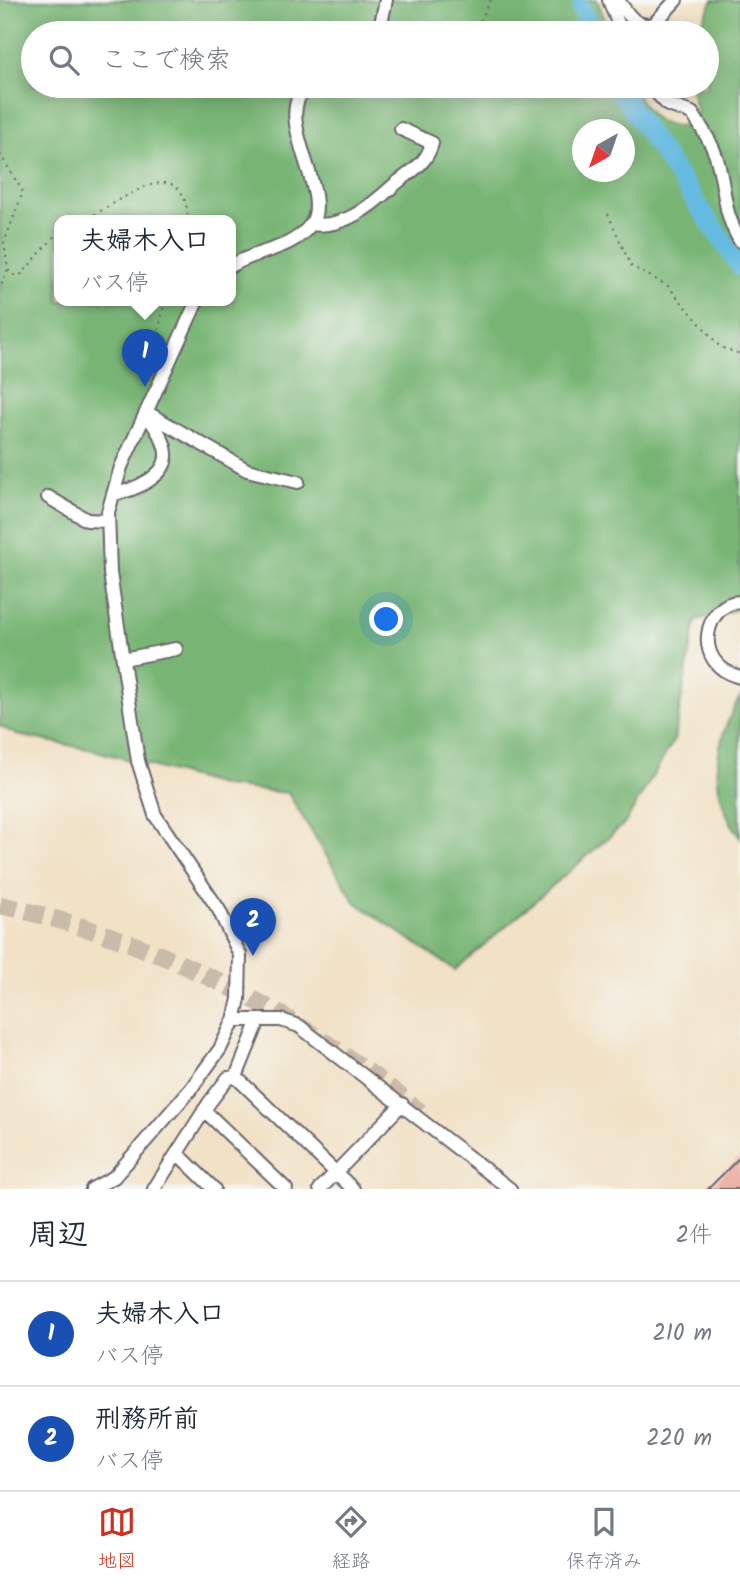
<!DOCTYPE html>
<html lang="ja">
<head>
<meta charset="utf-8">
<style>
	:root { --surface:#fff; --page:#f6f6f7; --text:#1f2937; --muted:#747a83; --line:#e0e1e3; --accent:#c8321e }
	body { margin:0; font-family:Kalam,"Klee One",sans-serif; background:var(--page); color:var(--text) }
	.compass { position:absolute; left:572px; top:119px; width:63px; height:63px; border-radius:50%; background:var(--surface); box-shadow:0 4px 18px #0003; rotate:220deg }
	.you { position:absolute; left:387px; top:620px; width:24px; height:24px; margin:-18px; border:5px solid #fff; border-radius:50%; background:#1a73e8; box-shadow:0 0 0 10px #1a73e833 }
	.badge { display:grid; place-items:center; width:46px; height:46px; border-radius:50%; background:var(--accent); color:#fff; font-size:23px; font-weight:700 }
	.pin { position:absolute; translate:-50% -58px; filter:drop-shadow(0 2px 4px #0008) }
	.pin::after { content:''; position:absolute; top:37px; width:24px; height:21px; background:inherit; clip-path:polygon(0 0,100% 0,50% 100%) }
	.popup { position:absolute; left:54px; top:215px; width:182px; height:91px; box-sizing:border-box; display:grid; place-content:center; border-radius:14px; background:var(--surface); filter:drop-shadow(0 2px 5px #0005); font-size:23px; white-space:nowrap; color:var(--muted) }
	.popup b { font-size:26px; color:var(--text) }
	.popup::after { content:''; position:absolute; left:50%; top:100%; margin-left:-14px; border:14px solid transparent; border-top-color:var(--surface) }
	.list { margin:0; padding:0; list-style:none }
	h2 { display:flex; justify-content:space-between; align-items:center; height:91px; margin:0; padding:0 28px; font-size:30px }
	h2 small { font-size:23px; font-weight:400; color:var(--muted) }
	.list li { display:grid; grid-template-columns:46px 1fr auto; gap:21px; align-items:center; box-sizing:border-box; height:105px; padding:0 28px; border-top:2px solid var(--line) }
	.list b { display:block; font-size:26px; white-space:nowrap }
	.list p { margin:0; font-size:23px; white-space:nowrap; color:var(--muted) }
	.list em { font-size:23px; font-style:normal; color:var(--muted) }
	.icon { flex:none; width:38px; height:38px; fill:none; stroke:currentColor; stroke-width:2; stroke-linecap:round; stroke-linejoin:round }
	.map { position:relative; flex:none; width:740px; height:1189px; overflow:hidden }
	.search { position:absolute; background:var(--surface); box-shadow:0 4px 18px #0003; left:21px; right:21px; top:21px; height:77px; display:flex; align-items:center; gap:18px; box-sizing:border-box; padding:0 24px; border-radius:38px; color:var(--muted); font-size:26px }
	.sheet { height:301px; background:var(--surface) }
	nav { display:flex; justify-content:space-around; align-items:center; box-sizing:border-box; height:98px; border-top:2px solid var(--line); background:var(--surface); font-size:19px; color:var(--muted) }
	nav a { display:grid; justify-items:center; gap:4px }
	nav .on { color:var(--accent) }
	.map>svg:first-child { display:block }
	.forest { fill:#78b574; stroke:#4d6c58; stroke-width:2; fill-rule:evenodd }
	.lines { fill:none; stroke-linecap:round; stroke-linejoin:round }
	.river { stroke:#65bae1; stroke-width:19 }
	.building { fill:#eaa79b }
	.highway-tunnel { stroke:#c8bba9; stroke-width:18; stroke-dasharray:18 9; stroke-linecap:butt }
	.minor-casing { stroke:#6a656b; stroke-width:16 }
	.path { stroke:#6a656b; stroke-width:2; stroke-dasharray:2 5; stroke-linecap:butt }
	.minor { stroke:#fff; stroke-width:12 }
</style>
</head>
<body>
<div class="map">
<svg width="740" height="1189" viewBox="0 0 740 1189">
	<rect width="100%" height="100%" fill="#f6f6f2"/>
	<filter id="ink" filterUnits="userSpaceOnUse"><feTurbulence type="fractalNoise" baseFrequency=".0143" numOctaves="2"/><feDisplacementMap in="SourceGraphic" scale="14" xChannelSelector="R" yChannelSelector="G"/><feConvolveMatrix kernelMatrix="1 2 1 2 8 2 1 2 1" color-interpolation-filters="sRGB"/></filter>
	<filter id="wash" filterUnits="userSpaceOnUse"><feTurbulence type="fractalNoise" baseFrequency=".00686" numOctaves="4" result="noise"/><feDisplacementMap in="SourceGraphic" scale="28" xChannelSelector="R" yChannelSelector="G"/><feGaussianBlur stdDeviation="1.57" result="paint"/><feColorMatrix in="noise" values="0 0 0 0 0 0 0 0 0 0 0 0 0 0 0 0 0 1.4 0 .05"/><feComposite in="paint" operator="in"/></filter>
	<g filter="url(#wash)">
		<rect width="100%" height="100%" fill="#f1e1c5"/>
		<!-- forest -->
		<path class="forest" d="M0,0H597L611,33H33V86H634C644,113 663,134 693,123L697,112L690,86H707V33H697L713,0H740V609L696,620L674,740L625,823L455,970L355,902L288,793L224,786L93,750L17,735L0,726ZM582,130H624V172H582ZM59,221H231V301H59Z
			M740,697V838C708,789 712,746 740,697Z"/>
		<g class="lines">
			<!-- river -->
			<path class="river" d="M581,7L591,33
				M616,86L740,266"/>
		</g>
		<g id="blocks">
			<!-- building -->
			<path class="building" d="M740,1157V1189H708Z"/>
		</g>
	</g>
	<g filter="url(#ink)">
		<use href="#blocks" fill-opacity="0" stroke="#6a656b" stroke-width="2"/>
		<g class="lines">
			<!-- highway-tunnel -->
			<path class="highway-tunnel" d="M0,905C160,941 293,1009 420,1112"/>
			<defs>
				<path id="minor" d="M609,0L622,33
					M618,0C628,14 634,27 653,25L676,0
					M379,33L386,0
					M650,86L668,105L692,113C703,130 715,147 719,167C726,196 724,214 740,241
					M312,224C343,229 371,206 393,186C409,172 426,166 432,143L401,129
					M231,266C255,250 292,251 311,224C334,193 268,113 309,86
					M146,412L247,470L298,482
					M113,494C132,491 168,477 166,453C165,439 153,425 146,413
					M48,497L87,520L108,521
					M740,602C706,601 689,664 740,677
					M123,659L176,649
					M234,1020H281L299,1026L510,1189
					M259,1020L236,1077L353,1189
					M204,1110L286,1189
					M177,1153L214,1189
					M92,1189L114,1177L190,1090L220,1049L234,1020L239,999L240,955L219,910L155,815L138,761L110,573L108,512L121,467L197,301
					M154,1189L209,1103L228,1078L236,1077
					M320,1189L402,1104"/>
			</defs>
			<!-- minor casing -->
			<use href="#minor" class="minor-casing"/>
			<!-- path -->
			<path class="path" d="M474,33L491,0
				M0,154L23,192L4,243L8,269L0,288
				M608,214L631,266L668,286L720,347L740,354
				M82,221C118,205 185,144 188,221
				M8,270L14,275L22,274L59,231
				M165,301L158,333L166,339"/>
			<!-- minor -->
			<use href="#minor" class="minor"/>
		</g>
	</g>
</svg>
<svg class="compass" viewBox="-18 -18 36 36"><path d="M0-13l5 13h-10z" fill="#e53935"/><path d="M0 13l5-13h-10z" fill="#747a83"/></svg>
<div class="you"></div>
<div class="pin badge" style="left:145px;top:387px;background:#1a4fb4">1</div>
<div class="popup"><b>夫婦木入口</b>バス停</div>
<div class="pin badge" style="left:253px;top:956px;background:#1a4fb4">2</div>
<div class="search"><svg class="icon" aria-label="search" viewBox="0 0 24 24"><circle cx="10" cy="10" r="6"/><path d="M15 15l6 6"/></svg>ここで検索</div>
</div>
<section class="sheet">
<h2>周辺<small>2件</small></h2>
<ul class="list">
<li><span class="badge" style="background:#1a4fb4">1</span><div><b>夫婦木入口</b><p>バス停</p></div><em>210 m</em></li>
<li><span class="badge" style="background:#1a4fb4">2</span><div><b>刑務所前</b><p>バス停</p></div><em>220 m</em></li>
</ul>
</section>
<nav>
<a class="on"><svg class="icon" aria-label="map" viewBox="0 0 24 24"><path d="M3 6l6-2 6 2 6-2v14l-6 2-6-2-6 2zM9 4v14M15 6v14"/></svg>地図</a>
<a><svg class="icon" aria-label="directions" viewBox="0 0 24 24"><path d="M12 3l9 9-9 9-9-9zM9 14v-3h6M13 9l2 2-2 2"/></svg>経路</a>
<a><svg class="icon" aria-label="saved" viewBox="0 0 24 24"><path d="M7 4h10v16l-5-4-5 4z"/></svg>保存済み</a>
</nav>
</body>
</html>
